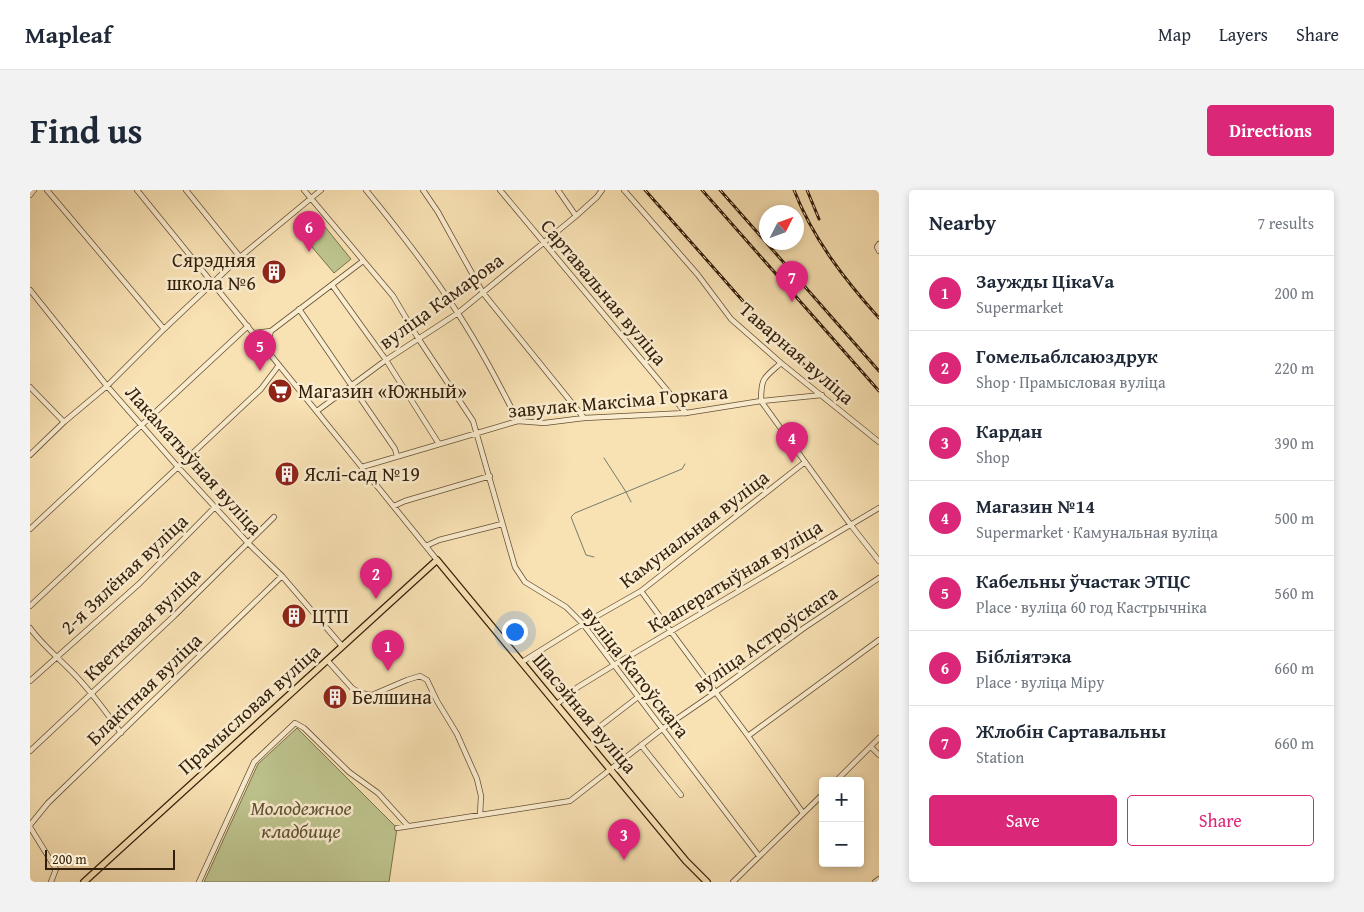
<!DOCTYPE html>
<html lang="en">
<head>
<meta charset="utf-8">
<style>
	:root { --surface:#fff; --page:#f2f2f3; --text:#1f2937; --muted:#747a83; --line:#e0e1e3; --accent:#db2777 }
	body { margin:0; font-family:"Gentium Book Plus",serif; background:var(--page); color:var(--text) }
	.controls { position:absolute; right:15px; bottom:15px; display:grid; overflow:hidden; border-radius:5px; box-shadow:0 2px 8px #0003 }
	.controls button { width:45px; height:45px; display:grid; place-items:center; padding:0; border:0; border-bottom:1px solid var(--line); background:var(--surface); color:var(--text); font:25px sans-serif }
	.compass { position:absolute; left:729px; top:15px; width:45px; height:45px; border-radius:50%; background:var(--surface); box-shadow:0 2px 8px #0003; rotate:48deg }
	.scale { position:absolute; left:15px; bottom:12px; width:130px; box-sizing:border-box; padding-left:5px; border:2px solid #341f0c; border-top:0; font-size:14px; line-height:18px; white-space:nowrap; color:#341f0c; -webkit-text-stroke:4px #faecce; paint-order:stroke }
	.you { position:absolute; left:484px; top:441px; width:18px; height:18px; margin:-12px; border:4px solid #fff; border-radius:50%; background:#1a73e8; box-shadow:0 0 0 8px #1a73e833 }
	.badge { display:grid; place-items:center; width:32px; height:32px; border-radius:50%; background:var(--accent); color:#fff; font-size:16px; font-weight:700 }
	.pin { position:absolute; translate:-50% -41px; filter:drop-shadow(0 1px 2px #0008) }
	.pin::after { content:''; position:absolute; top:26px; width:18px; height:15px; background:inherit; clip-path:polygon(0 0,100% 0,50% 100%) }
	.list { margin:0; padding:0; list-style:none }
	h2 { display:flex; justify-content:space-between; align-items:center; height:65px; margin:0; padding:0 20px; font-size:21px }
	h2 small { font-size:16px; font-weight:400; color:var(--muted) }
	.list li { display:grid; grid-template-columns:32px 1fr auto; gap:15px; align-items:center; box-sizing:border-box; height:75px; padding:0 20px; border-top:1px solid var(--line) }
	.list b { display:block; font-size:19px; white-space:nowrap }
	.list p { margin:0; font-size:16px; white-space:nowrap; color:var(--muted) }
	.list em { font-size:16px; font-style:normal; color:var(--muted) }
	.actions { display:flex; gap:10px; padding:15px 20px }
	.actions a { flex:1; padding:11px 0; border:1px solid var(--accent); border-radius:5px; text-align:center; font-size:18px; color:var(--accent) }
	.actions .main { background:var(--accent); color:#fff }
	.map { position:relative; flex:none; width:849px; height:692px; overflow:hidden; border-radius:5px }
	header { display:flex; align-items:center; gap:30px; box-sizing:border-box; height:70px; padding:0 25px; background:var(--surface); border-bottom:1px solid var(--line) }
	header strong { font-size:24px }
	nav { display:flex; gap:28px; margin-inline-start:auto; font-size:18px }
	.intro { display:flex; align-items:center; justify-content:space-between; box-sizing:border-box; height:120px; padding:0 30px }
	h1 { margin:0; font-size:35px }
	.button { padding:12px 22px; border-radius:5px; background:var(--accent); color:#fff; font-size:18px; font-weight:700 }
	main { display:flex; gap:30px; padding:0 30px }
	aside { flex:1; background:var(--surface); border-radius:5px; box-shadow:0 2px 8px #0003 }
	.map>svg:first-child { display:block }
	.green { fill:#bdc38d; stroke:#78714c }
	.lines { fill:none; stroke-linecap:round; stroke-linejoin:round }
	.stream { stroke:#757d71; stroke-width:1 }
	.minor-casing { stroke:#655036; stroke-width:6 }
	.major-casing { stroke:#341f0c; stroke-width:8 }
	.minor { stroke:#faecce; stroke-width:4.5 }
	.major { stroke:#f8e1b3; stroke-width:5.5 }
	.rail-casing { stroke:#341f0c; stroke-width:3 }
	.rail { stroke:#faecce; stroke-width:1; stroke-dasharray:4; stroke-linecap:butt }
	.labels { text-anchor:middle; stroke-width:5; stroke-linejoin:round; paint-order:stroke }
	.poi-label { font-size:20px; fill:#341f0c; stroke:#faecce; text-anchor:start }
	.street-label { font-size:20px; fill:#341f0c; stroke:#faecce }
	.park-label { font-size:20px; font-style:italic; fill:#5d5033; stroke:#faecce }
</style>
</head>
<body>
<header>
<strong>Mapleaf</strong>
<nav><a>Map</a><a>Layers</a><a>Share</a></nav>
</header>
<div class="intro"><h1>Find us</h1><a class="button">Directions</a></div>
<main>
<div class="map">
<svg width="849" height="692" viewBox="0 0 849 692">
	<rect width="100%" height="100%" fill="#f8e1b3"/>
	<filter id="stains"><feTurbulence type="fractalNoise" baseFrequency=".004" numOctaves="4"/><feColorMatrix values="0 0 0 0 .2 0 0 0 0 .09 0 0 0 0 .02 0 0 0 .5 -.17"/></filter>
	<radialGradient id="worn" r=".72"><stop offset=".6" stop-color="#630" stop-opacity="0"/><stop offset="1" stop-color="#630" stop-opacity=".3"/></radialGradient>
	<!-- green -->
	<path class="green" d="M283,22L321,69L304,83L265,37Z
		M267,538L367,638L359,692H174L228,574Z"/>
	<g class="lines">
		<!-- stream -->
		<path class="stream" d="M574,268L596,302L601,312
			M564,367L556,365L541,327L545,323L652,279L655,274"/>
		<defs>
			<path id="minor" d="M17,0L134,139
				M107,0L407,370
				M156,0L210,67
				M274,0L363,106L388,148L443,231L485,377L495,392L536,417L553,434L729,666
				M336,0C368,39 399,79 427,122C450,157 469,194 488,231
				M393,0L408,22L453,103L554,228
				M470,0L656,223
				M528,0L546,26
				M594,0L668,85L701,129L751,173L849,252
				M0,5L4,0
				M849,54L847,57L849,61
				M302,95L356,170L409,254
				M0,100L77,196L148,277L218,353L252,386L312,456
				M269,119L365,259L367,266
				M224,143L241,141
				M236,159L241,141L333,71
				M751,173C734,188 731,187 731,211L820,334L849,371
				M0,197L34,232
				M287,221L356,170L428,123L546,26L567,7L572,0
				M0,265L34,232L77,196L134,139L210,67L291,0
				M332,277L488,231L514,233L554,228L656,223L731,211L792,205
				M364,316L375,311L460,286
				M0,339L218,136
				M396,356L409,350L472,334
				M611,401L718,546L773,623
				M0,416L231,199L249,175
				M0,438C13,456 30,469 45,485C62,503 77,523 91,543
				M297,470L322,498L330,503L342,505L377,490L390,486L397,490L407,511L427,544L447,589L451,606L450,625
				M492,472L553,434L611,401L775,272
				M0,491L110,393L185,317
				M527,514L548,497L584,475L849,318
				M564,541L608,507
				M718,546L849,450
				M611,555L651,605
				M841,557L849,565
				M0,561L144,426L244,327
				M806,591L849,548
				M0,635L18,613L252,386
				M0,637L26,679L21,692
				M367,638L540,611L632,539L686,502L774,438L849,388
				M169,692L224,572L265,533L274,538L319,582L348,603L378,636
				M703,692L793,604
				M845,692L849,689"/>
			<path id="major" d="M54,692L407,370L656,671L677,692"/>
		</defs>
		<!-- minor casing -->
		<use href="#minor" class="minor-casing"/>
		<!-- major casing -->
		<use href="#major" class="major-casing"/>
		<!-- minor -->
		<use href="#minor" class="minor"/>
		<!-- major -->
		<use href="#major" class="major"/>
		<defs>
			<path id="rail" d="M615,0L727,127L777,178
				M672,0L849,201
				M690,0L849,181
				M764,0C783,49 815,90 849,128
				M777,0L789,29"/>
		</defs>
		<!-- rail casing -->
		<use href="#rail" class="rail-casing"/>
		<!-- rail -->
		<use href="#rail" class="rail"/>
	</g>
	<!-- icons -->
	<defs>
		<symbol id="building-disc" viewBox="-11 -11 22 22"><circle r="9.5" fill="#8f2418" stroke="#faecce"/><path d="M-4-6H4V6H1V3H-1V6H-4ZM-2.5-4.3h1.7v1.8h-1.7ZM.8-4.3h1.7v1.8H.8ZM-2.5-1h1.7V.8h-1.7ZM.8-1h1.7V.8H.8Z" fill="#fff"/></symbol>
		<symbol id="supermarket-disc" viewBox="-11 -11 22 22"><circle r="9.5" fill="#8f2418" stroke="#faecce"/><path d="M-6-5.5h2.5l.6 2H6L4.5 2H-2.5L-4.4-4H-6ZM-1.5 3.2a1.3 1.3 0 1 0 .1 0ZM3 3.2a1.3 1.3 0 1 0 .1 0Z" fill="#fff"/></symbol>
	</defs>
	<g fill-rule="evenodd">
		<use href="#building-disc" x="230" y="68" width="28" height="28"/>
		<use href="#supermarket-disc" x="236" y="187" width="28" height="28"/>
		<use href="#building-disc" x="243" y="270" width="28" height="28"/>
		<use href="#building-disc" x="250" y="412" width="28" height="28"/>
		<use href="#building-disc" x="291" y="493" width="28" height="28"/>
	</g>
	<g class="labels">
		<!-- poi labels -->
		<g class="poi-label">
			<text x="226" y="77" text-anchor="end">Сярэдняя<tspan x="226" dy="23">школа №6</tspan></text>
			<text x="268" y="208">Магазин «Южный»</text>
			<text x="274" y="291">Яслі-сад №19</text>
			<text x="282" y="433">ЦТП</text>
			<text x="322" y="514">Белшина</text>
		</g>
		<!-- street labels -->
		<g class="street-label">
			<text transform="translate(574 102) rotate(50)" y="7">Сартавальная вуліца</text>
			<text transform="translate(411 111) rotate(-36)" y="7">вуліца Камарова</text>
			<text transform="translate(767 163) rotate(41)" y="7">Таварная вуліца</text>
			<text transform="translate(588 211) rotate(-5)" y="7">завулак Максіма Горкага</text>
			<text transform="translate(164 270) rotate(48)" y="7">Лакаматыўная вуліца</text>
			<text transform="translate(664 339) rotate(-37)" y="7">Камунальная вуліца</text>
			<text transform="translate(94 384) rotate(-43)" y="7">2-я Зялёная вуліца</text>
			<text transform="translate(705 386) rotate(-31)" y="7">Кааператыўная вуліца</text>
			<text transform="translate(112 434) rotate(-44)" y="7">Кветкавая вуліца</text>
			<text transform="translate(735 449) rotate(-35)" y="7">вуліца Астроўскага</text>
			<text transform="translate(606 482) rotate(52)" y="7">вуліца Катоўскага</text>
			<text transform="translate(114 499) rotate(-44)" y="7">Блакітная вуліца</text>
			<text transform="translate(219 519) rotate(-42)" y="7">Прамысловая вуліца</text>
			<text transform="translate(555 523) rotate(50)" y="7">Шасэйная вуліца</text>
		</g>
		<!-- park labels -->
		<g class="park-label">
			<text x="271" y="625">Молодежное<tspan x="271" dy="23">кладбище</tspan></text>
		</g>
	</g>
	<rect width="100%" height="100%" filter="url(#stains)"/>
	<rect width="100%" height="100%" fill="url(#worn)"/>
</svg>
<div class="controls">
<button>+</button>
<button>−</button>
</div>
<svg class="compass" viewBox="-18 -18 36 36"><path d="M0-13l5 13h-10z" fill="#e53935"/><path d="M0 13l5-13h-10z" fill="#747a83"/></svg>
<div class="scale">200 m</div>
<div class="you"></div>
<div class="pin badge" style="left:358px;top:481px">1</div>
<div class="pin badge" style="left:346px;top:409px">2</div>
<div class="pin badge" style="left:594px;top:670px">3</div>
<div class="pin badge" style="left:762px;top:273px">4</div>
<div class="pin badge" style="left:230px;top:181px">5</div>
<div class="pin badge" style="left:279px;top:62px">6</div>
<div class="pin badge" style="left:762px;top:112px">7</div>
</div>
<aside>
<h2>Nearby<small>7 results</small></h2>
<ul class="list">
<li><span class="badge">1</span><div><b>Заужды ЦікаVа</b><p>Supermarket</p></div><em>200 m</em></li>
<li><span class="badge">2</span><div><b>Гомельаблсаюздрук</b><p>Shop · Прамысловая вуліца</p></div><em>220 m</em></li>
<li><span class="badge">3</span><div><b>Кардан</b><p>Shop</p></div><em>390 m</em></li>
<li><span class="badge">4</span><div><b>Магазин №14</b><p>Supermarket · Камунальная вуліца</p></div><em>500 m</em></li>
<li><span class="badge">5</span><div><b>Кабельны ўчастак ЭТЦС</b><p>Place · вуліца 60 год Кастрычніка</p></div><em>560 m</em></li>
<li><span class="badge">6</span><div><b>Бібліятэка</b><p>Place · вуліца Міру</p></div><em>660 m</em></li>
<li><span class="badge">7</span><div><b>Жлобін Сартавальны</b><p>Station</p></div><em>660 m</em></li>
</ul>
<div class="actions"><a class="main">Save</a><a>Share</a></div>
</aside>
</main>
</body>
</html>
